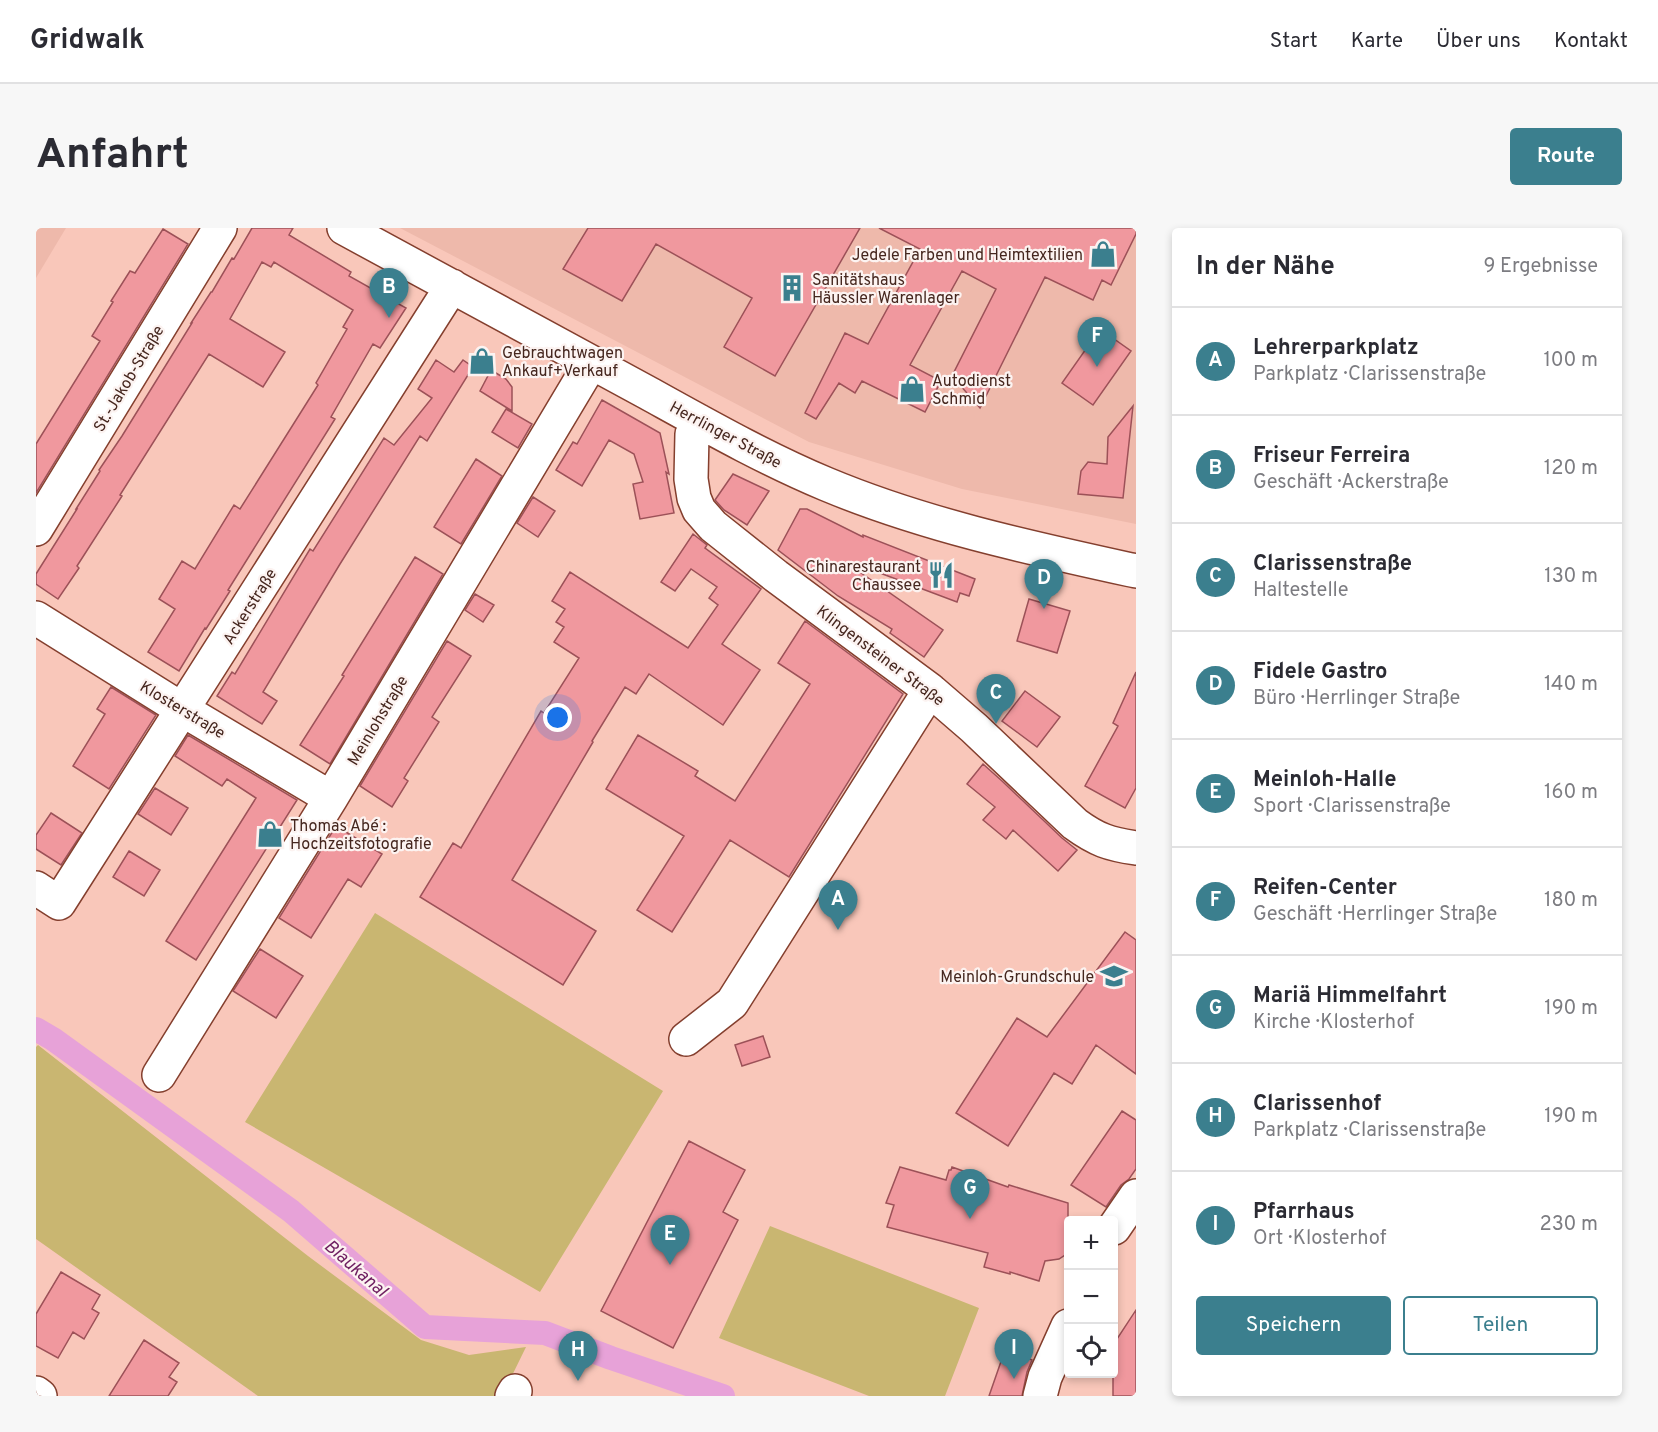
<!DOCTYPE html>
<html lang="de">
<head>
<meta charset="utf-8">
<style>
	:root { --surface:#fff; --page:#f7f7f7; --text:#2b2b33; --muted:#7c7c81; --line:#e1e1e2; --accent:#3b7f8e }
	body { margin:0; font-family:Overpass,sans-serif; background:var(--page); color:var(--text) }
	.controls { position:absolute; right:18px; bottom:18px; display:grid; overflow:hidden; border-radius:6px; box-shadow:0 3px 9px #0003 }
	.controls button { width:54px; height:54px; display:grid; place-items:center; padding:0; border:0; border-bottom:2px solid var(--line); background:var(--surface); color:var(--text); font:30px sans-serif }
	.you { position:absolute; left:522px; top:490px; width:21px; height:21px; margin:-15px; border:4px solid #fff; border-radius:50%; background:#1a73e8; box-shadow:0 0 0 9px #1a73e833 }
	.badge { display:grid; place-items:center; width:39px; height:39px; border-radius:50%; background:var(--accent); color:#fff; font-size:20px; font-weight:700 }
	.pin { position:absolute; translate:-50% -50px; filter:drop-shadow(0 2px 3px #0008) }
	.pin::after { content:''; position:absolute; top:32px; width:21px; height:18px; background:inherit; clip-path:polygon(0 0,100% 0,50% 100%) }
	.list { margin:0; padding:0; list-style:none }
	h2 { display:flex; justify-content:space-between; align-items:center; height:78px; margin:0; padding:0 24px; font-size:26px }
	h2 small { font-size:20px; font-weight:400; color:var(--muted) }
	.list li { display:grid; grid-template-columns:39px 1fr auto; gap:18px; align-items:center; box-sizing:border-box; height:108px; padding:0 24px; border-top:2px solid var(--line) }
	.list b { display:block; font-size:22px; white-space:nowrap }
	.list p { margin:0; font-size:20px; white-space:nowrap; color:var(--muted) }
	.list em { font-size:20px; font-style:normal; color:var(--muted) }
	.actions { display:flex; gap:12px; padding:18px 24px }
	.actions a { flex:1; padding:14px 0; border:2px solid var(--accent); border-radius:6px; text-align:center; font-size:21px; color:var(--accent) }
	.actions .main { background:var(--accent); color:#fff }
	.icon { flex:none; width:33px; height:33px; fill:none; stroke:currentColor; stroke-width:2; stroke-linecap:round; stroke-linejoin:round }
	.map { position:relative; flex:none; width:1100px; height:1168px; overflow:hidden; border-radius:6px }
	header { display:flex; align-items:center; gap:36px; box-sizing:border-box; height:84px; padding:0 30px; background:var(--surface); border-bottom:2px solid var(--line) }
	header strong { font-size:28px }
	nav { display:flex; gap:33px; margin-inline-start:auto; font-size:21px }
	.intro { display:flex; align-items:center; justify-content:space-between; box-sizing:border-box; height:144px; padding:0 36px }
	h1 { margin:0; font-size:42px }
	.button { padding:15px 27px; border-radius:6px; background:var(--accent); color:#fff; font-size:21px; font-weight:700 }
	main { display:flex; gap:36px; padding:0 36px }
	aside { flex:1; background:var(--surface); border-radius:6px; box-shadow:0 3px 9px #0003 }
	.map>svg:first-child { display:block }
	.built { fill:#eeb9ab }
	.green { fill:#c9b671 }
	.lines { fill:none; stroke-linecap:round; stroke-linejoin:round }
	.canal { stroke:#e7a2d8; stroke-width:24 }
	.building { fill:#f0989e; stroke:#9c5158; stroke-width:1.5 }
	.minor-casing { stroke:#843f2e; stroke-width:36 }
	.minor { stroke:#fff; stroke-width:33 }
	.labels { text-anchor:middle; stroke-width:4.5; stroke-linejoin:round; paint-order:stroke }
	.poi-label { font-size:16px; fill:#45261e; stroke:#fcf3f1; text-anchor:start }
	.street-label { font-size:16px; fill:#45261e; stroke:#fcf3f1 }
	.water-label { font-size:18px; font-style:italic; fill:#6e1e61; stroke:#fcf3f1 }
</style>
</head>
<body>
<header>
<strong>Gridwalk</strong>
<nav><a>Start</a><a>Karte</a><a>Über uns</a><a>Kontakt</a></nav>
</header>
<div class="intro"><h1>Anfahrt</h1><a class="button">Route</a></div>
<main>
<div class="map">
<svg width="1100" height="1168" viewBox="0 0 1100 1168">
	<rect width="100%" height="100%" fill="#f9c7ba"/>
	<!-- built -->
	<path class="built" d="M0,0H30L0,50Z
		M364,0H1100V296L926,261L773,214Z"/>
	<!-- green -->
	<path class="green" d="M339,685L627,863L504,1064L209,894Z
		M2,817L272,1028L385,1112L433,1127L490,1119L466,1168H222L0,1011V819Z
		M734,998L943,1080L909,1168H833L683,1110Z"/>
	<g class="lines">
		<!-- canal -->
		<path class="canal" d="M0,801L17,811L255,983L389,1099L509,1105L575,1130L687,1168"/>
	</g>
	<!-- building -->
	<path class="building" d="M216,0H257L253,7L315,44L313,48L370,80L344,120L337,116L295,189L299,191L217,322L192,362L194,363L170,401L169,400L143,443L112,424L139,381L123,371L146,333L159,341L198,277L204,281L282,157L280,155L311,101L307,99L317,82L238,34L235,39L226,34L194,91L249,124L227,159L173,126L84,267L86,268L41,338L43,340L22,371L0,356V346L41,281H40L64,243L63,242L86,208L156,95H155L175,64H176L196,30L198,31Z
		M552,0H824L739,148L688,119L716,70L620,16L586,73L527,41Z
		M843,0H1100V6L1075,57L1066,52L1057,72L1009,49L944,180L916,148L960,61L926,43L874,137L905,153L889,184L826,153L819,165L803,155L780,191L769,185L809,105L832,116L884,21Z
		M127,1L152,16L0,265V216L64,113L56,108L77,74L75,73L94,43L99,45Z
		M1064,101L1095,123L1057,177L1026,155Z
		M400,132L418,144L427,132L437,139L391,213L384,208L304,336L227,464L241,473L226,496L181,468L196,444L199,446L274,321L277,323L348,210L358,217L396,170L382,161Z
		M455,142L470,151L476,159V183L444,163Z
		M566,172L624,205L633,246L630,244L638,285L604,291L597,256L607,254L598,226L573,212L546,258L520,242L537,214L541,216Z
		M1097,178L1087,270L1042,266L1045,243L1052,234L1071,236L1072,209Z
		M470,181L496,196L482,220L456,204Z
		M440,231L466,248L425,316L398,299Z
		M697,246L733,263L711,297L688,282L679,272Z
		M497,269L519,283L502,309L481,295Z
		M764,281H771L827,309V307L939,351L933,368L924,365L921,374L820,336L818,340L907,402L888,429L854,405L856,401L802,368L742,322Z
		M657,306L671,317L669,320L725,361L686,416L724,442L687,497L613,446L600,466L589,459L556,513L557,514L476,652L560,703L527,757L384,669L417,615L425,620L505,483L508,485L543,430L518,414L528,399L520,394L529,381L516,373L534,344L652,420L682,377L673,370L681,359L655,341L639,363L625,354Z
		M379,329L407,346L294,536L264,517L308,448L306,447Z
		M439,366L458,377L447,394L429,382Z
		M993,371L1034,383L1021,425L981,413Z
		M769,393L867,466L753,649L694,612L636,704L601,682L648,608L570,561L602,507L662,543L659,548L699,573L774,456L742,435Z
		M411,413L435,428L396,489L403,494L368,550L372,553L356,579L324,558Z
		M1100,444V560L1089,580L1049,558L1082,498L1077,495Z
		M75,459L120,487L73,561L37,538L69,486L61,481Z
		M989,463L1024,489L1001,519L966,493Z
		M152,507L261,572L160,732L130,713L220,570L191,551L186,558L139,528Z
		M947,536L966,553L1026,610L1041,622L1022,643L977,602L970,611L947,592L959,579L931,556Z
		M119,560L152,580L135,607L102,586Z
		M15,585L46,605L25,637L0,621V607Z
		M300,598L346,626L325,659L312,651L275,710L243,690Z
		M93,623L124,642L108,668L77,649Z
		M1089,704L1100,712V846L1060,817L1036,856L1018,845L972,918L920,885L981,790L1011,809Z
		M224,721L267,748L240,790L197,763Z
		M727,808L734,829L706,838L699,817Z
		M1086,883L1100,892V941L1093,951L1085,957L1070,979L1035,957Z
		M653,913L709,942L687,984L702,992L637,1120L565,1083Z
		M864,939L910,952L913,942H915L916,939L972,959L973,957L1032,975V1025L1023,1031L1009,1033L1003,1053L974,1044V1046L948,1039L952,1025L851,999L858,977L850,975Z
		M25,1044L64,1067L56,1081L63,1085L48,1111L37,1104L22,1130L0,1118V1086Z
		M1100,1082V1168H1077V1117Z
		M108,1112L143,1135L133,1149L141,1154L132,1168H73Z
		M969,1122L996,1132L991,1144L986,1168H953Z"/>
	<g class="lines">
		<defs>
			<path id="minor" d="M308,0C409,55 510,110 612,165C670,197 728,230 790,256C888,297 995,320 1100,343
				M663,193L656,206L655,251L658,270L663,282L677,298L740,348L894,462L938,500L1039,596C1061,612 1073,616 1100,620
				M0,301L184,0
				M0,390L147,482L295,570
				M0,660L23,675L416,58
				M650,811L696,775L894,462
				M123,847L295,570L555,135
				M1078,1000L1100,968
				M0,1165L4,1168
				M476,1168L479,1163
				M1004,1168L1009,1149L1032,1098"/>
		</defs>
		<!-- minor casing -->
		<use href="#minor" class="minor-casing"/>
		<!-- minor -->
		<use href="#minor" class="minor"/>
	</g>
	<!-- icons -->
	<defs>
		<symbol id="shop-bare" viewBox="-9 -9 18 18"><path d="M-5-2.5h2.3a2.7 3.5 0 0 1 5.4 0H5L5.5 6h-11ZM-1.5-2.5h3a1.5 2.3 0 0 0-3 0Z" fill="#3b7f8e" stroke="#fcf3f1" stroke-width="2.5" paint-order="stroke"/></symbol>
		<symbol id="building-bare" viewBox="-9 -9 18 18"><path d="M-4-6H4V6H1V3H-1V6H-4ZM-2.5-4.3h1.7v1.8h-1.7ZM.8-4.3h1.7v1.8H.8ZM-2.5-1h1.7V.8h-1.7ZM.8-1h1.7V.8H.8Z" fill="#3b7f8e" stroke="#fcf3f1" stroke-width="2.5" paint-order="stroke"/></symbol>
		<symbol id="restaurant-bare" viewBox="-9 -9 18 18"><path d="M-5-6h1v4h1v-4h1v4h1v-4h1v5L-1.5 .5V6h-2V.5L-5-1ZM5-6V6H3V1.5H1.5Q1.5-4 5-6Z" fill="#3b7f8e" stroke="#fcf3f1" stroke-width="2.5" paint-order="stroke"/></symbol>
		<symbol id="school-bare" viewBox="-9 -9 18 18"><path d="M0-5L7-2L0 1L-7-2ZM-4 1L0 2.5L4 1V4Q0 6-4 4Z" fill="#3b7f8e" stroke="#fcf3f1" stroke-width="2.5" paint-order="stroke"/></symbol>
	</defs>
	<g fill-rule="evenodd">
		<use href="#shop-bare" x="1048" y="7" width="38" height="38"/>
		<use href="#building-bare" x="737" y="41" width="38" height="38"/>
		<use href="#shop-bare" x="427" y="114" width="38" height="38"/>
		<use href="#shop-bare" x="857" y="142" width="38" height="38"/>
		<use href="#restaurant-bare" x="886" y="328" width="38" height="38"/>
		<use href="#shop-bare" x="215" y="587" width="38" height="38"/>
		<use href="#school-bare" x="1059" y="729" width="38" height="38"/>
	</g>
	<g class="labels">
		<!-- poi labels -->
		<g class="poi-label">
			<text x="1047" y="32" text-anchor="end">Jedele Farben und Heimtextilien</text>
			<text x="776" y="57">Sanitätshaus<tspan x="776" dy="18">Häussler Warenlager</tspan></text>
			<text x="466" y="130">Gebrauchtwagen<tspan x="466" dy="18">Ankauf+Verkauf</tspan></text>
			<text x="896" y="158">Autodienst<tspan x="896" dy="18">Schmid</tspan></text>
			<text x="885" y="344" text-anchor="end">Chinarestaurant<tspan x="885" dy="18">Chaussee</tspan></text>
			<text x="254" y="603">Thomas Abé :<tspan x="254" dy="18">Hochzeitsfotografie</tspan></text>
			<text x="1058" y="754" text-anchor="end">Meinloh-Grundschule</text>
		</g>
		<!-- street labels -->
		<g class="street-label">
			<text transform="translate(92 150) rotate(-59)" y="6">St.-Jakob-Straße</text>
			<text transform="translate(690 206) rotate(28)" y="6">Herrlinger Straße</text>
			<text transform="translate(213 378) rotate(-58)" y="6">Ackerstraße</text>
			<text transform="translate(845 427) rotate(37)" y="6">Klingensteiner Straße</text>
			<text transform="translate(147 481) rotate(31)" y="6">Klosterstraße</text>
			<text transform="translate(341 492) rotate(-59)" y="6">Meinlohstraße</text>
		</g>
		<!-- water labels -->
		<g class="water-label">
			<text transform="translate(320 1040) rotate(41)" y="6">Blaukanal</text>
		</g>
	</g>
</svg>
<div class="controls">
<button>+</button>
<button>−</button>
<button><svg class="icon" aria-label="locate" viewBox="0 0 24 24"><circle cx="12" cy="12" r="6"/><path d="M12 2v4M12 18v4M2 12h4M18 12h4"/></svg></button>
</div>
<div class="you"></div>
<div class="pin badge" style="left:802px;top:702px">A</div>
<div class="pin badge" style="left:353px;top:90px">B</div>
<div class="pin badge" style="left:960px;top:496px">C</div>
<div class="pin badge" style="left:1008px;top:381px">D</div>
<div class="pin badge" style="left:634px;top:1037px">E</div>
<div class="pin badge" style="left:1061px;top:139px">F</div>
<div class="pin badge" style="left:934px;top:991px">G</div>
<div class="pin badge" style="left:542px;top:1153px">H</div>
<div class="pin badge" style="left:978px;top:1151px">I</div>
</div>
<aside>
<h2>In der Nähe<small>9 Ergebnisse</small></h2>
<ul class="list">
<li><span class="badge">A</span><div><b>Lehrerparkplatz</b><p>Parkplatz · Clarissenstraße</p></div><em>100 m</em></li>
<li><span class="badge">B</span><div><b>Friseur Ferreira</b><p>Geschäft · Ackerstraße</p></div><em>120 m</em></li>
<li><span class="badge">C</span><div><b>Clarissenstraße</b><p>Haltestelle</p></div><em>130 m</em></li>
<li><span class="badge">D</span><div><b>Fidele Gastro</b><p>Büro · Herrlinger Straße</p></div><em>140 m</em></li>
<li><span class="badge">E</span><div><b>Meinloh-Halle</b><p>Sport · Clarissenstraße</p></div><em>160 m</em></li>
<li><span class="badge">F</span><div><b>Reifen-Center</b><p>Geschäft · Herrlinger Straße</p></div><em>180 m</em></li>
<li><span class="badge">G</span><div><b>Mariä Himmelfahrt</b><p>Kirche · Klosterhof</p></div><em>190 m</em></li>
<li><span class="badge">H</span><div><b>Clarissenhof</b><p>Parkplatz · Clarissenstraße</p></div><em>190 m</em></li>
<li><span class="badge">I</span><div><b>Pfarrhaus</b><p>Ort · Klosterhof</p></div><em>230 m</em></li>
</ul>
<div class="actions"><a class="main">Speichern</a><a>Teilen</a></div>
</aside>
</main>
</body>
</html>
